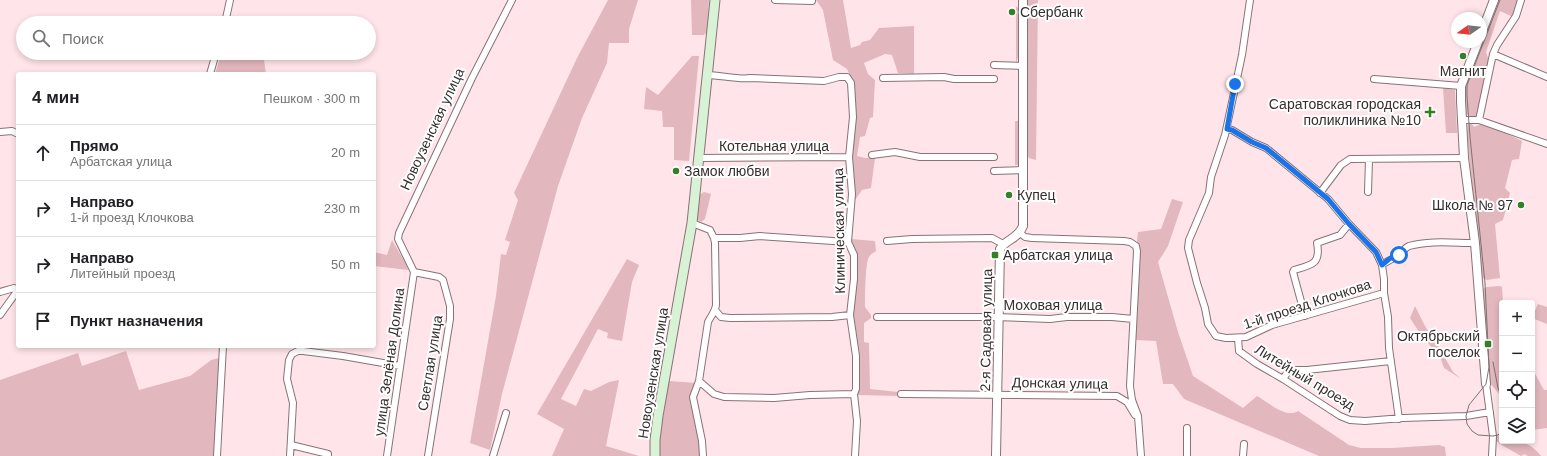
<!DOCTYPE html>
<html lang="ru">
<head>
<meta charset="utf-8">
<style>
	:root { --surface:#fff; --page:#f6f6f6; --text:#202124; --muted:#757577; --line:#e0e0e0 }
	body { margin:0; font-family:Helvetica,sans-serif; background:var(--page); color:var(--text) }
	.controls { position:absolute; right:12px; bottom:12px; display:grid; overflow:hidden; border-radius:4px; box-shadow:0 2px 6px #0003 }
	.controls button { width:36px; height:36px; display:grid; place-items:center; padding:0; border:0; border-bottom:1px solid var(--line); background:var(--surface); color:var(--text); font:20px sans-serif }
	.compass { position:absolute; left:1451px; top:12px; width:36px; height:36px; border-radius:50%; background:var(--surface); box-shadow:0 2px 6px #0003; rotate:256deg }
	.stop { position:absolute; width:12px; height:12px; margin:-9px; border:3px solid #1a73e8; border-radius:50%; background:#fff }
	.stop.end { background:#1a73e8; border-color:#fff; box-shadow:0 1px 4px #0008 }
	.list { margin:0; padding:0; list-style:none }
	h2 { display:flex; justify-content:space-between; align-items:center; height:52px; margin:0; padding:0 16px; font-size:17px }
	h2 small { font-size:13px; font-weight:400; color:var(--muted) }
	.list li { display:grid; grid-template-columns:26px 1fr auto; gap:12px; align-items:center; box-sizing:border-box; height:56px; padding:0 16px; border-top:1px solid var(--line) }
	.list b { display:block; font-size:15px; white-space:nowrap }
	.list p { margin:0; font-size:13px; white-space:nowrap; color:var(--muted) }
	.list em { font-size:13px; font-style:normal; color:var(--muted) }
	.icon { flex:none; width:22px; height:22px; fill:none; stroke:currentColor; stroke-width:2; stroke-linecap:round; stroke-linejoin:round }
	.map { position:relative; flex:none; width:1547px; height:456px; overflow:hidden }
	.search { position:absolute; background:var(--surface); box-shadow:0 2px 6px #0003; left:16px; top:16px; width:360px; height:44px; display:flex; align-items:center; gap:10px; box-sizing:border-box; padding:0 14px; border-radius:22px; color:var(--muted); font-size:15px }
	.panel { position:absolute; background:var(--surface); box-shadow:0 2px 6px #0003; left:16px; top:72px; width:360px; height:276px; border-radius:4px }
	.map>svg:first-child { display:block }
	.green { fill:#e2b7bd }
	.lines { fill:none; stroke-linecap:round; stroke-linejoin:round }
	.minor-casing { stroke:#887275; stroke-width:8 }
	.tertiary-casing { stroke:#887275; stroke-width:10 }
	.secondary-casing { stroke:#887275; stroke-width:11 }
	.minor { stroke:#fff; stroke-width:6 }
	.tertiary { stroke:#fff; stroke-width:8 }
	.secondary { stroke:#d8f2d5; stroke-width:9 }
	.tram { stroke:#807173; stroke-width:1 }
	.route { stroke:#1a73e8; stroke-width:5 }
	.poi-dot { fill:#328029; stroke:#fff; stroke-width:1.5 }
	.labels { text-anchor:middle; stroke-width:4; stroke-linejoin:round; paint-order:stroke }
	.poi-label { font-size:14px; fill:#362d2e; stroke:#fff; text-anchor:start }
	.street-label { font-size:14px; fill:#362d2e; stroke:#fff }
</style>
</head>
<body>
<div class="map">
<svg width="1547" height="456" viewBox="0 0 1547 456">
	<rect width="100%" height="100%" fill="#ffe5e9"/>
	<!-- green -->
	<path class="green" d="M608,0H638L629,29V43H609L607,63L582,118L558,186L502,394L490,450L470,443L496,296L501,254L506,255L510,242L505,240L518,200L514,193L577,58Z
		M691,0H709L707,32L704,35H692Z
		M816,0H843L851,48L860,45L862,42L870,40L879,28L914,26V74L898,73L892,55L885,54L864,63L868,74L875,80L873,117L870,118L865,136L860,137L857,156L865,158H875L871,188L862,190L853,203L851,154L853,82L847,69L833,60L823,10Z
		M1028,0H1038L1036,160L1029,158L1027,155Z
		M1497,0H1519L1513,17L1500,11L1486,52L1488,58V63L1479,113L1475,117L1470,116L1466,114L1463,108V87Z
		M1016,6L1020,10L1019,54L1016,64Z
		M263,53L266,74H215L221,54L235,57Z
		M692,56H699L689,161L674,160V127H663L662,111L644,109L646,87L658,95Z
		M1443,88L1455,90L1457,133H1446Z
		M1015,121H1019V165H1015Z
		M1471,123L1474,127L1481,124H1487L1522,141L1519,159L1512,160L1505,188L1510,193L1503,220L1495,224L1500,278L1487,280L1481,277L1467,133L1468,124Z
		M704,192L711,194L705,219L701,222L696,219L698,196Z
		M1172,199L1183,202L1168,246L1158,262L1178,332L1193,376L1243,408L1257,396C1268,402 1286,419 1298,411L1349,445L1361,448H1392L1439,445L1445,447L1446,456H1319L1184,399L1173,384H1163L1156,341L1135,340V313L1140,251L1137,241L1138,232L1161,229Z
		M851,239L875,241L876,251C873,253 871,254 869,257C865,263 865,298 865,307L871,315V318L864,323V342L869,343L870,389L898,392L901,396L856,395L851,317L856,278L857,253Z
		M392,240L406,264L408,270L374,266V252L387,255Z
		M627,259L639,265L632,282L622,341L607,338L608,333L598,329L561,399L576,406L584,389L591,391L609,382L619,380L606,446L639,456H646H552L564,429L537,414Z
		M1500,286L1502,287L1503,303H1502V400L1500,395L1489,382L1483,289L1487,287Z
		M1538,304L1547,307V324L1532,318Z
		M1415,306L1426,328L1436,342L1453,372L1461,379L1444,368L1440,357L1421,335L1410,318Z
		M126,351L139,390L190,376L211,360L219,358L214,456H0V380L78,353L82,366Z
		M1532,368L1544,390H1547V428L1532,430Z
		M669,381L697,383L693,390L690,402L697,429L701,456H659V442Z
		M1502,428V441C1519,441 1530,442 1541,456H1528L1524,454L1521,456L1500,444L1495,440Z"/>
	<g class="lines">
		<defs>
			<path id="minor" d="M775,0L812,1
				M1250,0L1242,55L1225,135L1211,177L1209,193L1189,240L1188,248L1197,283L1205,308L1208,324L1216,336L1226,338L1246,337L1272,325L1384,293
				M225,23L230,0
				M1493,54L1547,77
				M994,65L1023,66
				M210,74L216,53
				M708,75C719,75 740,80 750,78L824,81L839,77H847L851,83L853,117L849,157L852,194L848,242L854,255V279L850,315L856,356V389L854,394L857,421L855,456
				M883,78L944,77L954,79H994
				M1374,79L1461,86
				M1461,120H1479L1547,144
				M1479,120L1493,54L1497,45L1516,16L1521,0
				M1227,129L1232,130L1252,142L1266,148L1328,199L1349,224L1376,252L1382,265L1384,279V293L1388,317L1389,348L1399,419
				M0,132L12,131L18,134
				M872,155L895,152L920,157H994
				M699,158L849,157
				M994,171L1023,170
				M1368,192L1369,159
				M1320,193L1341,165L1350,159L1464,158
				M692,223L710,230L714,238L715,243L716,305C715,312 711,316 708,322L699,381L693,397L702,441L703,456
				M1020,233L1025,237L1032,238L1124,241L1130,242L1136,246L1137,251L1130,386L1132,400L1138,416L1141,456
				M714,238H740L760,236L848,242
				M887,241L912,239L992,238L1003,244
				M1382,265C1387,261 1392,259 1398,256C1402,253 1404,248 1409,246C1430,240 1454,243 1475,243
				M414,272L398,239L399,233L472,78L512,0
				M414,272L439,277L443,280L450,306V319L428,456
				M0,292L14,288L18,290
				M715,310L721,317L730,318L832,317L850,315
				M0,315L18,290
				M1305,316L1293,272L1294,270C1312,265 1321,264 1317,243L1340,235L1349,224
				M877,317H994L1050,319L1067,317H1112L1133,319
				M1238,338L1239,351L1257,364L1283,379L1340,416L1350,420L1365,421L1403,418L1466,416L1490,412
				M1283,379L1287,373L1291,370H1307L1391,361
				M699,381L714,394L724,397L774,398L810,395L854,394
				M1486,384L1493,436L1492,456
				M901,394L1117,396L1127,402L1135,415
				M291,445L328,454V456
				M217,456L223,346
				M290,456L293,403L287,379L289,360L292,354L298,351H303L343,356L400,366
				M387,456L414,272
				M493,456L506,413
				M1187,456V428
				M1243,456L1244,444"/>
			<path id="tertiary" d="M1481,34L1494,0
				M1478,42L1461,86V101L1464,158L1475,243L1486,384
				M996,456L1000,249C1006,239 1018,239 1023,226V0"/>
			<path id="secondary" d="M655,456V440L658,416L692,223L715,0"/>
		</defs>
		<!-- minor casing -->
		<use href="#minor" class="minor-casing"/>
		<!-- tertiary casing -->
		<use href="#tertiary" class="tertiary-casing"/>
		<!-- secondary casing -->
		<use href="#secondary" class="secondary-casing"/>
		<!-- minor -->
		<use href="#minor" class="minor"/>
		<!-- tertiary -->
		<use href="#tertiary" class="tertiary"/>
		<!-- secondary -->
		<use href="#secondary" class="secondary"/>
		<!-- tram -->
		<path class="tram" d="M1500,0L1467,85V96L1470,137L1485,283L1489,367L1486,384L1469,405L1466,416L1467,424L1472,431L1478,435L1493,436L1498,435L1502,431
			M1493,362L1498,388L1502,397"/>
	</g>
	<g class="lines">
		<!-- route -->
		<path class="route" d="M1235,84L1227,129L1232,130L1252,142L1266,148L1328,199L1349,224L1376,252L1382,265L1389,259L1399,255"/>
	</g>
	<!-- markers -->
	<g class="poi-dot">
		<circle cx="1012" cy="12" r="4"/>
		<circle cx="1463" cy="56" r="4"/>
		<path d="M1428 106h4v4h4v4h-4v4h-4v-4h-4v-4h4z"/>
		<circle cx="676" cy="171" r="4"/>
		<circle cx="1009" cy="195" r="4"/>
		<circle cx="1521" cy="205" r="4"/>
		<rect x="991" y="251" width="8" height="8" rx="2"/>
		<rect x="1484" y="340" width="8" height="8" rx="2"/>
	</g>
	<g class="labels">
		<!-- poi labels -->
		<g class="poi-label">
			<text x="1020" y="17">Сбербанк</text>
			<text x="1463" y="76" text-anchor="middle">Магнит</text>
			<text x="1421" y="109" text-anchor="end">Саратовская городская<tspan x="1421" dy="16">поликлиника №10</tspan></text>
			<text x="684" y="176">Замок любви</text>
			<text x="1017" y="200">Купец</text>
			<text x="1513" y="210" text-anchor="end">Школа № 97</text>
			<text x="1003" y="260">Арбатская улица</text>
			<text x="1480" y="341" text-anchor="end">Октябрьский<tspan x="1480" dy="16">поселок</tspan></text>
		</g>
		<!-- street labels -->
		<g class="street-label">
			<text transform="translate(432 129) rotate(-65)" y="5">Новоузенская улица</text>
			<text x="774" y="151">Котельная улица</text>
			<text transform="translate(839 231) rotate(-91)" y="5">Клиническая улица</text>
			<text transform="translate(1307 304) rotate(-18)" y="5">1-й проезд Клочкова</text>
			<text x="1053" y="310">Моховая улица</text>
			<text transform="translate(986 330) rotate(-89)" y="5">2-я Садовая улица</text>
			<text transform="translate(389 362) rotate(-82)" y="5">улица Зелёная Долина</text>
			<text transform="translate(430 363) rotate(-81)" y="5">Светлая улица</text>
			<text transform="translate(653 373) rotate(-81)" y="5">Новоузенская улица</text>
			<text transform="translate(1305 377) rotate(31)" y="5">Литейный проезд</text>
			<text transform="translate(1060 383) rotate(1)" y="5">Донская улица</text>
		</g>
	</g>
</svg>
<div class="controls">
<button>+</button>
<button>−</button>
<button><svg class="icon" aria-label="locate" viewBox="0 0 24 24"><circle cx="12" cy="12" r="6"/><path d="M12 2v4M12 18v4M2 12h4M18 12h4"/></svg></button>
<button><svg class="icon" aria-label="layers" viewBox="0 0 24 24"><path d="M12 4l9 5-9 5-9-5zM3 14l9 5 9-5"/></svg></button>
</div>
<svg class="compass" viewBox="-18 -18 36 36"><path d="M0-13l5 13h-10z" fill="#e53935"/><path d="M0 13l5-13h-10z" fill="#757577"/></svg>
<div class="stop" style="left:1399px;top:255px"></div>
<div class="stop end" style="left:1235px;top:84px"></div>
<div class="search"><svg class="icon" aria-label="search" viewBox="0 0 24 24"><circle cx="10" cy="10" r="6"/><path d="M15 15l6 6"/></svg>Поиск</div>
<section class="panel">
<h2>4 мин<small>Пешком · 300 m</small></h2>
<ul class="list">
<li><svg class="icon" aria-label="ahead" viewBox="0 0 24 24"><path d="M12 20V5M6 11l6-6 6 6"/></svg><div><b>Прямо</b><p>Арбатская улица</p></div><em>20 m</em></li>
<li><svg class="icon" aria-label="right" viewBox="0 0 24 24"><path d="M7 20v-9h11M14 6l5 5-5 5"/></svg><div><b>Направо</b><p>1-й проезд Клочкова</p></div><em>230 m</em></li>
<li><svg class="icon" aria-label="right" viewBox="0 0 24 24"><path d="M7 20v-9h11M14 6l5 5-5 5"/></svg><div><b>Направо</b><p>Литейный проезд</p></div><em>50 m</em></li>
<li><svg class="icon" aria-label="arrive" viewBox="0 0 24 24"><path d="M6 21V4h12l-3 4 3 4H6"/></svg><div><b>Пункт назначения</b></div></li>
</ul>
</section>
</div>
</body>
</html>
